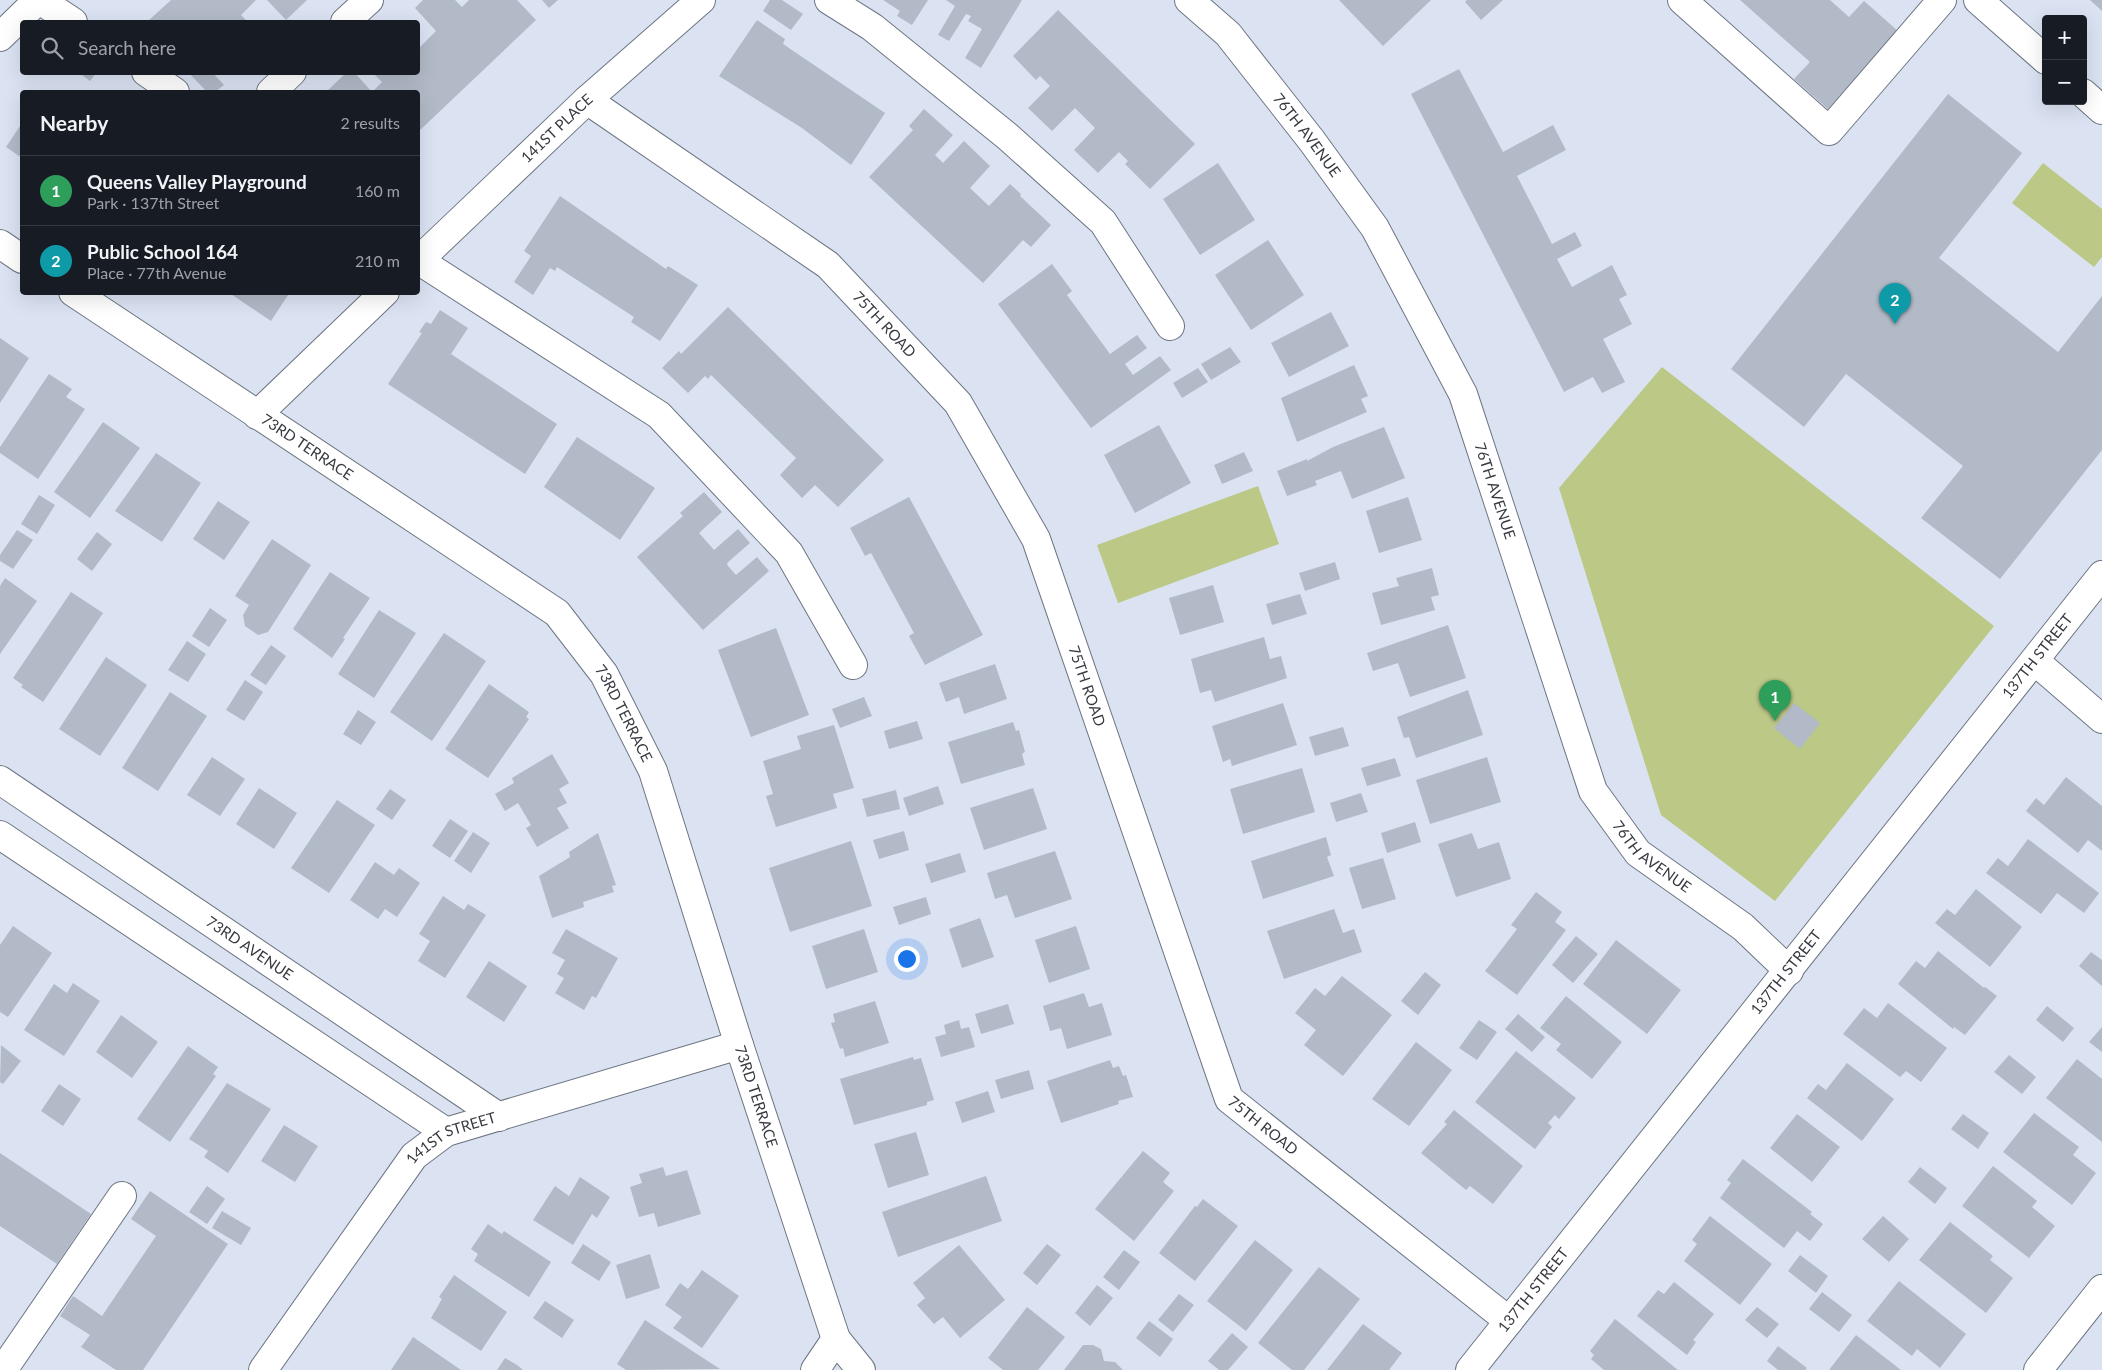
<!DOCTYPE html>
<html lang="en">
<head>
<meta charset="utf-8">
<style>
	:root { --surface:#171b24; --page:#242831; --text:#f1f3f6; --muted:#9ea1a6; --line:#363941; --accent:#1a73e8 }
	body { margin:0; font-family:Lato,sans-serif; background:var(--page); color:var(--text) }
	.controls { position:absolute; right:15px; top:15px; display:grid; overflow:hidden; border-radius:5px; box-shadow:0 5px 20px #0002 }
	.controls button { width:45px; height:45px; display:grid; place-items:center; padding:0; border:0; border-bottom:1px solid var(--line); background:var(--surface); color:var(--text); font:25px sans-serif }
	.you { position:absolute; left:906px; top:958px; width:18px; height:18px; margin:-12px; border:4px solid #fff; border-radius:50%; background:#1a73e8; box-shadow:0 0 0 8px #1a73e833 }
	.badge { display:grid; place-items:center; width:32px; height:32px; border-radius:50%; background:var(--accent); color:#fff; font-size:16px; font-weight:700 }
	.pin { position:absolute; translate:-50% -41px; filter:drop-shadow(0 1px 2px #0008) }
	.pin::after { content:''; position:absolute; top:26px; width:18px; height:15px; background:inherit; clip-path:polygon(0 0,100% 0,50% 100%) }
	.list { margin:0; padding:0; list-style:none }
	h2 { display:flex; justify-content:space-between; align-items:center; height:65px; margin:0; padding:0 20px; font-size:21px }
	h2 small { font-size:16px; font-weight:400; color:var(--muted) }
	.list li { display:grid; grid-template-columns:32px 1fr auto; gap:15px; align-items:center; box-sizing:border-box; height:70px; padding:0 20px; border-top:1px solid var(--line) }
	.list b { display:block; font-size:19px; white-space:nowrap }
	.list p { margin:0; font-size:16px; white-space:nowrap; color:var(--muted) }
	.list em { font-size:16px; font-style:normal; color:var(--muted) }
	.icon { flex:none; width:28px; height:28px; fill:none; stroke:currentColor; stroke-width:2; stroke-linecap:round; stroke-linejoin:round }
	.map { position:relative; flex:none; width:2102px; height:1370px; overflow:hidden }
	.search { position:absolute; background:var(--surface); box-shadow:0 5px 20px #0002; left:20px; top:20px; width:400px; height:55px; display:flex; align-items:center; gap:12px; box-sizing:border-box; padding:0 18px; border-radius:5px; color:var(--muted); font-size:19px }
	.panel { position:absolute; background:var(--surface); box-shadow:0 5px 20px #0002; left:20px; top:90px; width:400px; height:205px; border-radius:5px }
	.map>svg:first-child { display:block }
	.green { fill:#bbc886 }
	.building { fill:#b2bac8 }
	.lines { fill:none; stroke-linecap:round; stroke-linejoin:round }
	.minor-casing { stroke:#6d7582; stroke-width:30 }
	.minor { stroke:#fff; stroke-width:28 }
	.labels { text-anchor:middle; stroke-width:4; stroke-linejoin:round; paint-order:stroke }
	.street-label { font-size:15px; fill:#373a40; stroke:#eaf0fd }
</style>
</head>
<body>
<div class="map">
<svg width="2102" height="1370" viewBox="0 0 2102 1370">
	<rect width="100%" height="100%" fill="#dbe3f3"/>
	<!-- green -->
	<path class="green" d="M2043,163L2102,209V257L2094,267L2012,203Z
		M1662,367L1994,626L1775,901L1661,815L1559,488Z
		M1258,486L1279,544L1118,603L1097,545Z"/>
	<!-- building -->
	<path class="building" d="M171,0H256L241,15L248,22H147Z
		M267,0H307L286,20Z
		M423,0H455L462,7L469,0H517L536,20L418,132V92H326L347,72H354L372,92L382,82L372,72H418V49L436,31L415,8Z
		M542,0H558L549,8Z
		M770,0H782L803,14L791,30L763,11Z
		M883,0H928L912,25L897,16L900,11Z
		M946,0H1022L981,68L965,58L982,29L968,21L971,16L966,14L949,41L938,35L955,6Z
		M1339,0H1431L1383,46Z
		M1467,0H1503L1481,20L1465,2Z
		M1740,0H1830L1849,17L1864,1L1898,31L1829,110L1794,79L1810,62Z
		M2090,0H2102V11Z
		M1058,10L1195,144L1150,189L1125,164L1128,161L1119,152L1098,173L1074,150L1095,128L1075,108L1052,131L1028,108L1050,86L1040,76L1036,80L1013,56Z
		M757,20L785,39L783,44L885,113L851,165L802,128L719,76Z
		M1459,69L1503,152L1553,125L1566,150L1517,176L1552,244L1575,232L1582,246L1557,259L1572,287L1612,265L1627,295L1619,299L1632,324L1603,339L1625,382L1602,393L1593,377L1564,392L1411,94Z
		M78,72H97L90,81Z
		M188,72H212L224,85L215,92H207Z
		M1948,94L2022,153L1939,258L2058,352L2102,296V450L2000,579L1921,518L1963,466L1846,374L1804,427L1731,369Z
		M924,109L953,135L935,155L943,163L964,141L990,166L970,188L989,206L1010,184L1021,194L1020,196L1051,225L1031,247L1023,240L983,283L869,177L913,130L909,126Z
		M22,123V158L6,147Z
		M1218,163L1255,220L1200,255L1163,199Z
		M560,196L666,269L668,266L698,285L660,341L631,322L634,317L557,267L555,271L550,268L533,295L514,282L531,256L524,251Z
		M1268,240L1304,295L1251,330L1215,275Z
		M1052,264L1072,291L1067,295L1110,354L1137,335L1147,348L1125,364L1133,375L1160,356L1171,370L1091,428L998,304Z
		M228,292H290L271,321Z
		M728,307L884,460L838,507L815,485L802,498L780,475L796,458L711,375L708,379L705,376L688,393L662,368L679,351L681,354Z
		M440,310L468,328L451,354L557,424L525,474L388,384L422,333L419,332L426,322L431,324Z
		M1331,312L1349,346L1289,377L1271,343Z
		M0,338L29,358L0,403Z
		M1230,347L1241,362L1211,380L1201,364Z
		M1354,365L1368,396L1361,399L1367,412L1297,442L1281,398Z
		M1198,368L1208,382L1182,398L1173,383Z
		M49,374L72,389L66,397L85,409L38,479L0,453V447Z
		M103,422L140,448L90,518L54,492Z
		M1159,425L1191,483L1135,513L1104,455Z
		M1384,427L1405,478L1352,499L1341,471L1315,481L1317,485L1287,496L1277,471L1307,459V461L1333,447Z
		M577,437L655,488L620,540L544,487Z
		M1244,452L1253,471L1222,484L1214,465Z
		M156,453L201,483L162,542L115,511Z
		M704,492L722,512L699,533L714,550L738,529L750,543L727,563L728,566L736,575L757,557L769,571L703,630L637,557L683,516L680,513Z
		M39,495L55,505L37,534L21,524Z
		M909,497L983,635L925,665L909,636L914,633L871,553L865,556L850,528Z
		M1408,497L1422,540L1379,553L1366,511Z
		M218,501L250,522L224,560L193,539Z
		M17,530L33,540L13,569L0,561V555Z
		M97,532L112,544L92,571L77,559Z
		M272,539L311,565L268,632L258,635L245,626L243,615L249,605L235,596Z
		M1335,562L1340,579L1305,591L1299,573Z
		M1432,568L1439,595L1431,597L1435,610L1381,625L1372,593L1399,586L1396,578Z
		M330,572L370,598L343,638L345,639L332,658L293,629Z
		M5,578L37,601L0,654V586Z
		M1213,585L1224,622L1180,635L1169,598Z
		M71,592L103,613L43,702L21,687L23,685L13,678Z
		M1300,594L1307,614L1272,625L1266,604Z
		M210,608L227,620L209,647L192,636Z
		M379,610L416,633L374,698L338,674Z
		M1448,625L1466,678L1410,697L1398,663L1373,671L1367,653Z
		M776,628L809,715L751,737L718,650Z
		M444,633L486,661L432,741L390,712Z
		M1264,637L1270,659L1281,656L1287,678L1215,702L1211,690L1200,693L1191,659Z
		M187,641L206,654L188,682L168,670Z
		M271,645L286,656L266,685L250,675Z
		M106,657L147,685L100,756L59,729Z
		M995,664L1007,699L964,714L959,697L946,702L939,683Z
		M245,680L263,692L244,721L226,710Z
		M489,684L529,712L526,717L529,719L488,778L445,749Z
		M1468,690L1483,735L1416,758L1409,737L1404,738L1397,717Z
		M170,692L207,716L158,791L122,768Z
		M864,697L872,716L840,728L832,709Z
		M1283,703L1297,745L1232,766L1230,759L1223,762L1212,726Z
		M1794,703L1820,723L1800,749L1774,728Z
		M358,710L376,722L361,745L343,734Z
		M917,721L923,739L889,749L884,731Z
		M1013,722L1016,731L1019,730L1025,752L1022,754L1025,765L961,784L948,742Z
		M834,725L854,788L833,794L837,808L776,827L766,796L773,794L763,761L801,749L797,736Z
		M1343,727L1349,746L1315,756L1309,737Z
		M552,754L569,783L559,789L567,803L557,808L569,828L537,847L526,828L531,825L518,803L505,811L495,794L514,783L512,778Z
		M212,757L245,779L220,816L187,795Z
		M1487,757L1501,802L1430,824L1416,780Z
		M1395,758L1401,776L1367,786L1361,768Z
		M1302,768L1315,812L1243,834L1230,789Z
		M2066,777L2102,806V851L2088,840L2078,853L2026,811L2036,798L2044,805Z
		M938,786L944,804L909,816L903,798Z
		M259,788L297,813L274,849L236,824Z
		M1033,788L1047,829L984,850L970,808Z
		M390,789L406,800L392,820L376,809Z
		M896,790L900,809L867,817L862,799Z
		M1361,793L1368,812L1336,822L1330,803Z
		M337,800L375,825L329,893L291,868Z
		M450,819L468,831L450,858L432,846Z
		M1415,822L1421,842L1387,853L1381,833Z
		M904,831L909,850L879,859L873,840Z
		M473,832L490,843L471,873L454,861Z
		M598,833L616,885L612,886L614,892L583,902L584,907L552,918L539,876L570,857L569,852Z
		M1472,833L1478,849L1499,842L1511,879L1456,897L1438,844Z
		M1326,837L1331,855L1327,857L1334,876L1263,899L1251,861Z
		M2028,839L2099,893L2084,913L2057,893L2041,914L1986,873L1998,858L2008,866Z
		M851,841L872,906L790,932L769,868Z
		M1055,851L1072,899L1015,918L1007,895L995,899L987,873Z
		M960,853L966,872L931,883L925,864Z
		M1383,858L1396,899L1362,909L1349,868Z
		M375,862L394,875L399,868L420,883L397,917L385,909L378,919L350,900Z
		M1976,889L2022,927L1990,967L1935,923L1947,909L1955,915Z
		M1536,892L1562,912L1555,922L1566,930L1517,995L1485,971L1517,929L1511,925Z
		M443,896L464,910L468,904L486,915L445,978L418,961L430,941L419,934Z
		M926,897L931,914L899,925L893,907Z
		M1334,909L1343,933L1354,929L1362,952L1284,979L1267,931Z
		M980,918L994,957L962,968L949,929Z
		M13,926L52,953L8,1017L0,1012V945Z
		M1076,926L1090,969L1049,983L1035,940Z
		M566,929L618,958L596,998L592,996L584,1010L555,993L564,978L557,974L565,960L552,953Z
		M864,929L878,972L826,989L812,946Z
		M1576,936L1598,954L1573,983L1552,965Z
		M1616,940L1681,990L1647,1034L1583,984Z
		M1938,951L1984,988L1985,987L1997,996L1965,1035L1954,1027L1953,1029L1898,984L1916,961L1925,968Z
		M2091,952L2102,960V986L2079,966Z
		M489,961L527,986L504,1022L466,997Z
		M1425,972L1441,985L1418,1015L1401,1001Z
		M1342,976L1392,1015L1343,1076L1304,1045L1316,1030L1295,1013L1315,988L1325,996Z
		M73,983L100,1001L64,1056L24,1030L54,984L67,993Z
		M1084,993L1089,1007L1102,1003L1112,1035L1067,1049L1061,1028L1050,1031L1043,1006Z
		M1566,996L1622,1042L1592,1079L1556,1050L1561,1044L1540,1028Z
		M875,1001L889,1043L845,1057L843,1048L840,1049L831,1023L835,1022L833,1014Z
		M1888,1003L1947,1048L1921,1082L1906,1071L1900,1077L1843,1034L1864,1008L1877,1018Z
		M1008,1004L1014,1024L981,1034L975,1014Z
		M2047,1006L2074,1028L2063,1042L2036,1020Z
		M1518,1014L1545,1037L1532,1052L1505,1029Z
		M121,1015L158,1042L132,1078L96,1052Z
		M959,1020L961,1029L969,1027L975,1047L941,1057L935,1037L946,1034L944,1025Z
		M1479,1020L1497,1032L1477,1060L1459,1048Z
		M2102,1027V1052L2089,1042Z
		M1416,1042L1452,1070L1409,1126L1372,1099Z
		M1,1045L21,1061L3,1084L0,1082Z
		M188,1046L218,1067L213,1074L216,1076L170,1142L137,1119Z
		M1516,1051L1576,1098L1559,1119L1555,1115L1548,1123L1552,1127L1535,1149L1475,1102Z
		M2009,1055L2036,1077L2022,1094L1994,1072Z
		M913,1057L914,1060L921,1058L934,1100L927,1102V1105L854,1125L840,1079Z
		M2077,1059L2102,1079V1142L2046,1098Z
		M1110,1060L1113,1068L1119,1066L1123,1076L1126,1075L1133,1097L1118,1101L1119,1104L1061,1123L1047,1081Z
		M1847,1063L1894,1099L1862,1141L1807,1098L1818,1084L1826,1090Z
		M1029,1070L1034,1089L1001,1099L995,1080Z
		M227,1083L271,1109L228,1173L204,1157L208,1151L189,1139Z
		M59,1084L81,1099L63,1126L41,1111Z
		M988,1091L995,1112L962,1123L955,1102Z
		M1454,1110L1523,1166L1493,1204L1470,1186L1466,1190L1421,1153L1447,1124L1444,1122Z
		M2034,1113L2079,1147L2073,1155L2096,1173L2072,1205L2003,1152Z
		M1797,1114L1840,1147L1812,1182L1770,1148Z
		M1963,1114L1989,1133L1978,1149L1951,1129Z
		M284,1125L318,1146L295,1182L261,1161Z
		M916,1132L929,1175L888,1188L874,1144Z
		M1143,1151L1170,1173L1163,1182L1174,1191L1134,1241L1095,1209Z
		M0,1153L91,1214L57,1264L0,1226Z
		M1743,1159L1812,1212L1810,1214L1823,1224L1810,1241L1797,1231L1784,1248L1720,1198L1731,1183L1727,1180Z
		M1993,1166L2037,1201L2032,1207L2055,1226L2029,1258L1962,1206Z
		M663,1167L666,1176L687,1170L701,1214L658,1227L654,1213L639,1217L630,1187L642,1183L639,1174Z
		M1920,1167L1947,1188L1935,1204L1908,1182Z
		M986,1176L1002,1221L898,1257L882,1212Z
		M580,1177L610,1197L597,1218L592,1214L573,1245L533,1220L555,1186L569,1196Z
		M207,1186L225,1199L207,1224L189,1212Z
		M150,1191L228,1244L143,1370H116L81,1347L90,1335L60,1316L73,1296L102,1316L156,1236L131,1219Z
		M1203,1199L1238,1226L1195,1281L1159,1253L1195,1206L1197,1207Z
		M222,1211L251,1228L241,1245L212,1228Z
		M1710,1216L1772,1264L1740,1305L1684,1261L1697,1244L1692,1240Z
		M1883,1216L1909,1239L1889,1262L1862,1239Z
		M1950,1222L1993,1256L1990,1260L2013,1278L1986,1313L1919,1260Z
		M488,1224L502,1234L504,1231L551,1262L529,1297L474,1261L478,1254L471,1249Z
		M1255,1240L1293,1270L1246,1331L1207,1301Z
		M583,1244L611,1262L599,1281L571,1263Z
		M1047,1244L1061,1255L1037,1285L1023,1273Z
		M959,1245L1005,1300L960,1338L943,1317L934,1324L917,1305L925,1298L913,1283Z
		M1124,1250L1140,1262L1119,1290L1103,1277Z
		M650,1254L660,1288L626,1299L616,1265Z
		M1800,1255L1828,1276L1816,1293L1788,1271Z
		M1319,1267L1360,1299L1304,1370H1292L1258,1343Z
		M702,1270L739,1296L702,1348L673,1328L682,1317L665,1305L680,1283L688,1289Z
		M454,1275L507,1312L481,1351L431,1318L442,1299L439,1297Z
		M1899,1281L1966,1334L1940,1368L1917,1349L1912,1356L1867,1321Z
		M1674,1282L1714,1314L1693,1340L1696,1342L1687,1355L1637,1316L1658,1290L1664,1294Z
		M1097,1285L1113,1298L1090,1326L1075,1313Z
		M1822,1292L1852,1315L1839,1332L1809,1309Z
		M1179,1294L1194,1305L1173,1332L1158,1320Z
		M545,1301L574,1320L562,1338L533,1318Z
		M1027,1307L1065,1337L1038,1370H1003L988,1358Z
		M1757,1307L1779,1324L1767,1338L1745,1320Z
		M1615,1319L1678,1370H1604L1591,1359L1594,1355L1590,1351Z
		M645,1320L720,1369L626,1370L617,1364Z
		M1149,1321L1173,1339L1160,1357L1136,1338Z
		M1363,1324L1402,1353L1389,1370H1327Z
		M1232,1333L1248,1347L1228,1370H1219L1208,1361Z
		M1856,1335L1901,1370H1829Z
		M413,1337L461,1370H391Z
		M1083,1345H1093L1101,1349L1104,1361L1115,1362L1123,1370H1064Z
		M1778,1346L1807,1368L1805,1370H1778L1767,1361Z
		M505,1358L517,1365L523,1370H497Z"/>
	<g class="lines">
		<defs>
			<g id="minor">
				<path d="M40,0L73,22"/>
				<path d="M829,0L872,27L1007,136L1103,222L1170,326"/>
				<path id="s1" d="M1189,0L1228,34L1312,141L1375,228L1463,394L1593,791L1638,853L1743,927L1789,971"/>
				<path d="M1682,0L1829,131L1942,0"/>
				<path d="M1978,0L2046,60"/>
				<path d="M345,22L369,0"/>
				<path d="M0,37L38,0"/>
				<path d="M146,72L175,92"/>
				<path d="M271,92L292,72"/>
				<path d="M2083,93L2102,110"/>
				<path id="s2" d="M587,100L828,265L958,403L1036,539L1229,1099L1509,1321"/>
				<path d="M0,244L22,259"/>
				<path d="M418,260L659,415L789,553L853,665"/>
				<path id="s3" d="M418,261L587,100L701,0"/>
				<path id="s4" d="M73,292L557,613L604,674L653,771L739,1045L836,1339L861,1370"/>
				<path d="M257,415L385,292"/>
				<path d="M2035,661L2102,719"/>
				<path id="s5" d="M0,780L499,1117"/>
				<path d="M0,835L446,1132"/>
				<path d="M3,1370L122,1196"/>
				<path id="s6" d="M263,1370L414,1156L446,1132L739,1045"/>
				<path d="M815,1370L836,1339"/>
				<path id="s7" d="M1470,1370L2102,575"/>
				<path d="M2038,1370L2102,1289"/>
			</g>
		</defs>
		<!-- minor casing -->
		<use href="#minor" class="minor-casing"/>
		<!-- minor -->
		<use href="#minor" class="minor"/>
	</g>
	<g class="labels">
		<!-- street labels -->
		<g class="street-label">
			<text dy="5" stroke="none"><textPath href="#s3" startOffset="192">141ST PLACE</textPath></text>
			<text dy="5" stroke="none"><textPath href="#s1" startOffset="180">76TH AVENUE</textPath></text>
			<text dy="5" stroke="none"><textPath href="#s2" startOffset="374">75TH ROAD</textPath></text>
			<text dy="5" stroke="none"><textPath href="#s4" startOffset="281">73RD TERRACE</textPath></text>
			<text dy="5" stroke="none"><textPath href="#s1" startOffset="585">76TH AVENUE</textPath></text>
			<text dy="5" stroke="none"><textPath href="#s7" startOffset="912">137TH STREET</textPath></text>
			<text dy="5" stroke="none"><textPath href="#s2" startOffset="794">75TH ROAD</textPath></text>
			<text dy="5" stroke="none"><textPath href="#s4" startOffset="702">73RD TERRACE</textPath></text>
			<text dy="5" stroke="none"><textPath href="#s1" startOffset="990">76TH AVENUE</textPath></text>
			<text dy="5" stroke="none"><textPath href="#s5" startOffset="301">73RD AVENUE</textPath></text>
			<text dy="5" stroke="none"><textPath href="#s7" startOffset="508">137TH STREET</textPath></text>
			<text dy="5" stroke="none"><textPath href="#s4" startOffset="1108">73RD TERRACE</textPath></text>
			<text dy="5" stroke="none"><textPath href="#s2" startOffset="1274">75TH ROAD</textPath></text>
			<text dy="5" stroke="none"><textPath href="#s6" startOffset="304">141ST STREET</textPath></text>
			<text dy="5" stroke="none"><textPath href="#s7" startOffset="102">137TH STREET</textPath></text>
		</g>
	</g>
</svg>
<div class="controls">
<button>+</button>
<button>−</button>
</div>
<div class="you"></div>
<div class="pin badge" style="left:1775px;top:721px;background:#2e9e5b">1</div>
<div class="pin badge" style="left:1895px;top:324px;background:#0f9aa8">2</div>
<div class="search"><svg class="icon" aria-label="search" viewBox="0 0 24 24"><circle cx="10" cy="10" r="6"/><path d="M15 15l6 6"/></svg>Search here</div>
<section class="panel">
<h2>Nearby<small>2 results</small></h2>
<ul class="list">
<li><span class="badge" style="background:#2e9e5b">1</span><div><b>Queens Valley Playground</b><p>Park · 137th Street</p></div><em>160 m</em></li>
<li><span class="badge" style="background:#0f9aa8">2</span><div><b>Public School 164</b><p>Place · 77th Avenue</p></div><em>210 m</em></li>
</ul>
</section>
</div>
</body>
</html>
